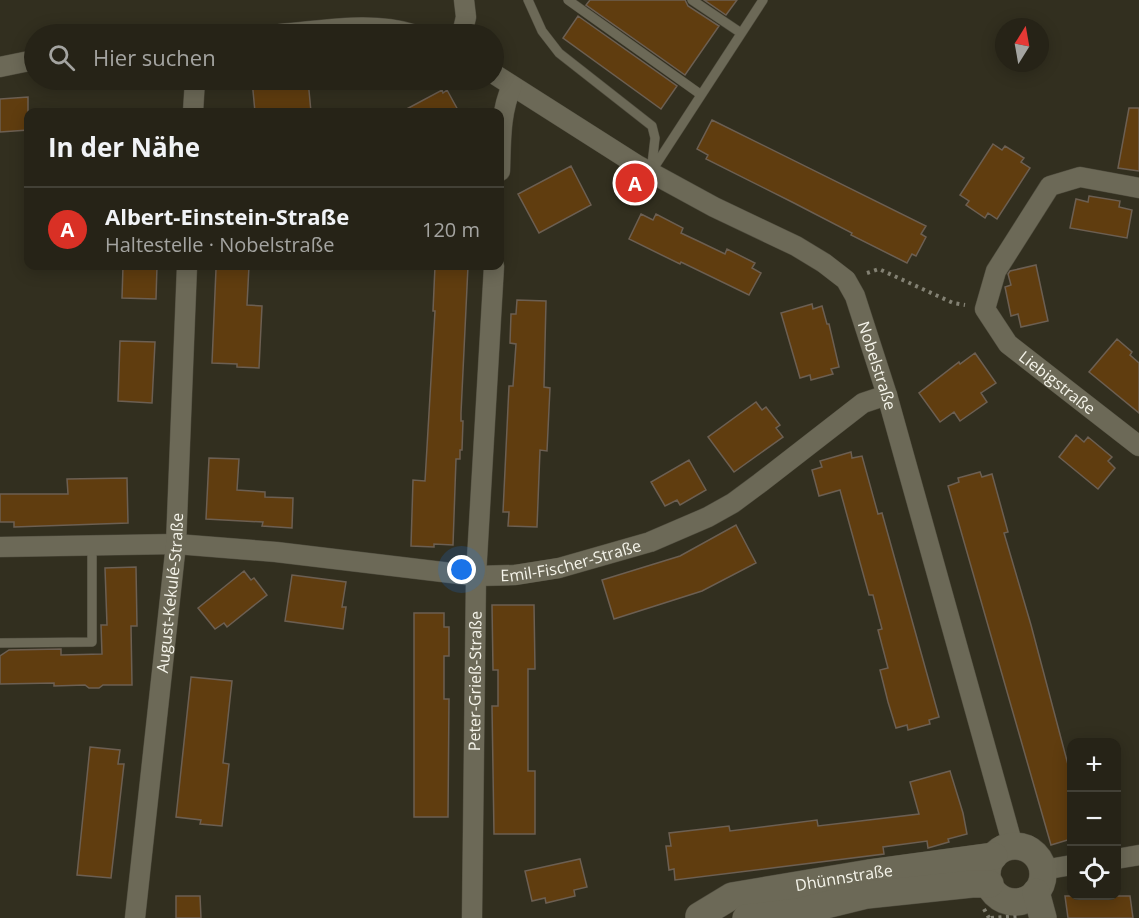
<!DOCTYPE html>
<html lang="de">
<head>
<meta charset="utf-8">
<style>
	:root { --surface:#262317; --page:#322f24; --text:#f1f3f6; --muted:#a4a4a1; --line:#424036; --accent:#d93025 }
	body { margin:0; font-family:"Open Sans",sans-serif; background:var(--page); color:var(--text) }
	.controls { position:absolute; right:18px; bottom:18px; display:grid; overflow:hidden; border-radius:12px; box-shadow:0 3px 15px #0003 }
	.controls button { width:54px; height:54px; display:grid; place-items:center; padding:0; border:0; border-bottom:2px solid var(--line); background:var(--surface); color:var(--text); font:30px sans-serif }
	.compass { position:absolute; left:995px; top:18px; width:54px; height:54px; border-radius:50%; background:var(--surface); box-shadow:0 3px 15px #0003; rotate:11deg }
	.you { position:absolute; left:462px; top:570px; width:21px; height:21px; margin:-15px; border:4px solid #fff; border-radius:50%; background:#1a73e8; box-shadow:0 0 0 9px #1a73e833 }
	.badge { display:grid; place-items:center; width:39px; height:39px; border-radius:50%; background:var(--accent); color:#fff; font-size:20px; font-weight:700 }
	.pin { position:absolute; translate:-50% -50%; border:3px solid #fff; box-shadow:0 2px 6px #0006 }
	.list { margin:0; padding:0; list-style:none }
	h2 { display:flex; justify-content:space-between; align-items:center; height:78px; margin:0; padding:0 24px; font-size:26px }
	h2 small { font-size:20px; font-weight:400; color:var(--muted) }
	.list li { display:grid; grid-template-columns:39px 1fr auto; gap:18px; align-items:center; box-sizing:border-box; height:84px; padding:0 24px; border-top:2px solid var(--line) }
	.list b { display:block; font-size:22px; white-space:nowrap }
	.list p { margin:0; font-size:20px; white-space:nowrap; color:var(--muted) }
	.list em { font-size:20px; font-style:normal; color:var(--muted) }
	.icon { flex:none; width:33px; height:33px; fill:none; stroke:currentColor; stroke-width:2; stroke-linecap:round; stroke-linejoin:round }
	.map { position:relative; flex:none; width:1139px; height:918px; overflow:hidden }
	.search { position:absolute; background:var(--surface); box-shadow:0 3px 15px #0003; left:24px; top:24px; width:480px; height:66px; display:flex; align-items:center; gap:15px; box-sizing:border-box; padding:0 21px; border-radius:33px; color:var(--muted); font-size:22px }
	.panel { position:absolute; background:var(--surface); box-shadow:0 3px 15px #0003; left:24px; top:108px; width:480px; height:162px; border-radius:12px }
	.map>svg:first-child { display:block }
	.building { fill:#603d0f; stroke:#6c5f52; stroke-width:1.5 }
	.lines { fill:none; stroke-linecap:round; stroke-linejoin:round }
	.service-casing { stroke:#4f4c3e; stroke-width:10 }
	.minor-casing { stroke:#4f4c3e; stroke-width:21 }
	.secondary-casing { stroke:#4f4c3e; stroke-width:28 }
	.path { stroke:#838173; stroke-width:4; stroke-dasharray:3 4.5; stroke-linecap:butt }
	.service { stroke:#6c6957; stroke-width:9 }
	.minor { stroke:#6c6957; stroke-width:20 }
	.secondary { stroke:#6c6957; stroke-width:27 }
	.labels { text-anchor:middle; stroke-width:4.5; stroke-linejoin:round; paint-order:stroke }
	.street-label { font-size:16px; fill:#f5f4ea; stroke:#322f1f }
</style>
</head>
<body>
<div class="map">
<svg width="1139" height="918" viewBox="0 0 1139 918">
	<rect width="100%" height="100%" fill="#322f1f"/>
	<!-- building -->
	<path class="building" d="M590,0H685L688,6L719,26L685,75L586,5Z
		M704,0H737L726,15Z
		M578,16L677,86L661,109L563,38Z
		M252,80H308L311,112H255Z
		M442,90L443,93L447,90L459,112H401Z
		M28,97V130L0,132V99Z
		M1129,108H1139V171L1118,168Z
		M712,120L926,226L921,234L926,237L916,256L912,254L907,263L851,235L852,233L792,202L706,159L708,155L697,149Z
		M993,144L1002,150L1005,146L1024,158L1021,162L1030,168L997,219L988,213L985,218L966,205L969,201L960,195Z
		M571,166L591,205L539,233L518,194Z
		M1089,196L1120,201L1119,207L1132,210L1127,238L1070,228L1076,199L1088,202Z
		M641,214L653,220L656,214L683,228L681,233L698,241L725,254L727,249L755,263L752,268L761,273L749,295L681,262L680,264L629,239Z
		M1036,265L1048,321L1021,327L1018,314L1011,316L1005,287L1011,285L1008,274L1010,271Z
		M123,266H157L156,299L122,298Z
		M218,266H249L247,305L262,306L259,368L237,367V364L212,363L216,269Z
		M435,266H468L461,413V421H463L462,450H460V459H456L453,545L434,544V547L411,546L413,480L425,481L435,311H433Z
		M517,300L546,301L544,387L550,388L547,451L540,450L537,527L508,526L509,512H503L509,386H513L516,344L510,343L511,314H516Z
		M812,304L813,309L822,306L827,324H829L839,367L831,369L833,374L811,380L810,375L800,378L781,313Z
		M1117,339L1132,352L1130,355L1139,363V413L1089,372Z
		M120,341L155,342L152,403L118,401Z
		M975,353L996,383L981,393L987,402L960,421L954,412L940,422L919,393L959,362L960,364Z
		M756,402L762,410L766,407L780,425L776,428L783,437L734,472L708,437Z
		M1076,435L1084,442L1088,437L1112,457L1108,461L1115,468L1098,489L1059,457Z
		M851,452L852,458L862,456L878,514L882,513L939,717L929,720L930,724L908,730L907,725L896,728L888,702L880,670L888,668L878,630L882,629L873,595H869L840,490L819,496L812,470L822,467L820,461Z
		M209,458L239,459L237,490L265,492V497L293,498L292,528L262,526L263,522L206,519Z
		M689,460L706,490L680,505L677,500L665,506L651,482Z
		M980,472L982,477L992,474L1008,532L1004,533L1031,625L1071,776V839L1051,845L948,486L959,482L958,478Z
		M127,478L128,523L14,527V522H0V494H68L67,479Z
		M736,525L756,563L702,591L614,619L602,580L680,556Z
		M136,567L137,626H131L132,685H103L99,688H89L85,685L54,686V683L0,684V656L9,650L61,649V655L102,654L101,625H107L105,568Z
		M244,571L251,580L254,578L267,595L227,627L224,623L215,629L198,608Z
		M292,575L346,582L342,607H346L343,629L285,621Z
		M492,605H534L535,669H528V771H535V834H494L492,706H498V670H493Z
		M414,613H444V627H449V656H444V699H449L448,817H414Z
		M191,677L232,681L223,763L229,764L222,826L200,824L201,820L176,817Z
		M90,747L120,750L118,764H124L111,878L77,875Z
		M950,771L963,813L967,834L948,839L949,842L928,848L927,841L883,847L884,854L675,880L674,869L669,870L666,846H671L669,833L729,826L730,831L817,820L818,826L919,814L910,782Z
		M580,859L587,887L574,890L575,896L546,903L545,898L532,901L525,871Z
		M176,896H200L201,918H176Z
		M1065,896H1130L1133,918H1068Z"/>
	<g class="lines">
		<defs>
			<path id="service" d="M528,0L542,31L559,53L652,126L655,138L651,173
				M568,0L700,94
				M692,0L741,33
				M653,169L763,0
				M0,643L92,642V546"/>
			<g id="minor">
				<path d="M280,34C322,31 371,21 412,34"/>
				<path d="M462,34L466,17L464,0"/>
				<path d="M0,67L34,60"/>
				<path id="s1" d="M494,74L637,165L714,207L796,246L824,263L846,280L855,296L887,395L1013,846"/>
				<path d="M193,112L195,80"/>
				<path d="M500,171C501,142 500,112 512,86"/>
				<path id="s2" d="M1139,188L1080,177L1050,186L996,271L985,309L1008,344L1139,446"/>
				<path id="s3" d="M0,547L176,544L276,552L476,576L515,575L559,568L650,542L708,517L733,503L760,483L863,403L887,395"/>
				<path d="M1116,859L1139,855"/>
				<path d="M1043,870L1072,865"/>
				<path id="s4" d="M135,918L176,544L187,266"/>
				<path id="s5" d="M472,918L476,576L494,266"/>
			</g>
			<g id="secondary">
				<circle cx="1015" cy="874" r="28"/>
				<path d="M1036,892L1043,918"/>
				<path id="s6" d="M699,916L732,896L869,873L994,856"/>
				<path d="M746,918L797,912L867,895L972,884H990"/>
			</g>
		</defs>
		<!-- service casing -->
		<use href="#service" class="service-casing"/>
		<!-- minor casing -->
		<use href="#minor" class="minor-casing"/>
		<!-- secondary casing -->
		<use href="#secondary" class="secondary-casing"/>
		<!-- path -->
		<path class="path" d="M867,273L879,269L953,303L965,305
			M984,909L989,918
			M991,918L1017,916"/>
		<!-- service -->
		<use href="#service" class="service"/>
		<!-- minor -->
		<use href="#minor" class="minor"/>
		<!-- secondary -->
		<use href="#secondary" class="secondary"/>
	</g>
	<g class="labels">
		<!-- street labels -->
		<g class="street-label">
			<text dy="6" stroke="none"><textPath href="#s1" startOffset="500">Nobelstraße</textPath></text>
			<text dy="6" stroke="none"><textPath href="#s2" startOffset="336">Liebigstraße</textPath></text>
			<text dy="6" stroke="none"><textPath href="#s3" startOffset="574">Emil-Fischer-Straße</textPath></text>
			<text dy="6" stroke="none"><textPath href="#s4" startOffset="327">August-Kekulé-Straße</textPath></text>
			<text dy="6" stroke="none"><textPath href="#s5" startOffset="237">Peter-Grieß-Straße</textPath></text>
			<text dy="6" stroke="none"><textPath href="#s6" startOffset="152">Dhünnstraße</textPath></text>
		</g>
	</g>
</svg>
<div class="controls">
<button>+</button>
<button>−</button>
<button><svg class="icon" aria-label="locate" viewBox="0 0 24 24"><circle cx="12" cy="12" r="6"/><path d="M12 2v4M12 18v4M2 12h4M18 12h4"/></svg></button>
</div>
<svg class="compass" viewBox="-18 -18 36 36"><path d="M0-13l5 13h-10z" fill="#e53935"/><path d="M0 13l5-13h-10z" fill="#a4a4a1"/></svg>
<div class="you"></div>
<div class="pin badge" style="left:635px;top:183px">A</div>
<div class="search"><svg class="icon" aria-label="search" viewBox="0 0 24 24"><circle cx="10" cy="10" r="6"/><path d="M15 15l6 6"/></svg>Hier suchen</div>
<section class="panel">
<h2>In der Nähe<small></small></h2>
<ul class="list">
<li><span class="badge">A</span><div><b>Albert-Einstein-Straße</b><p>Haltestelle · Nobelstraße</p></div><em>120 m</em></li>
</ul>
</section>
</div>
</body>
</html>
